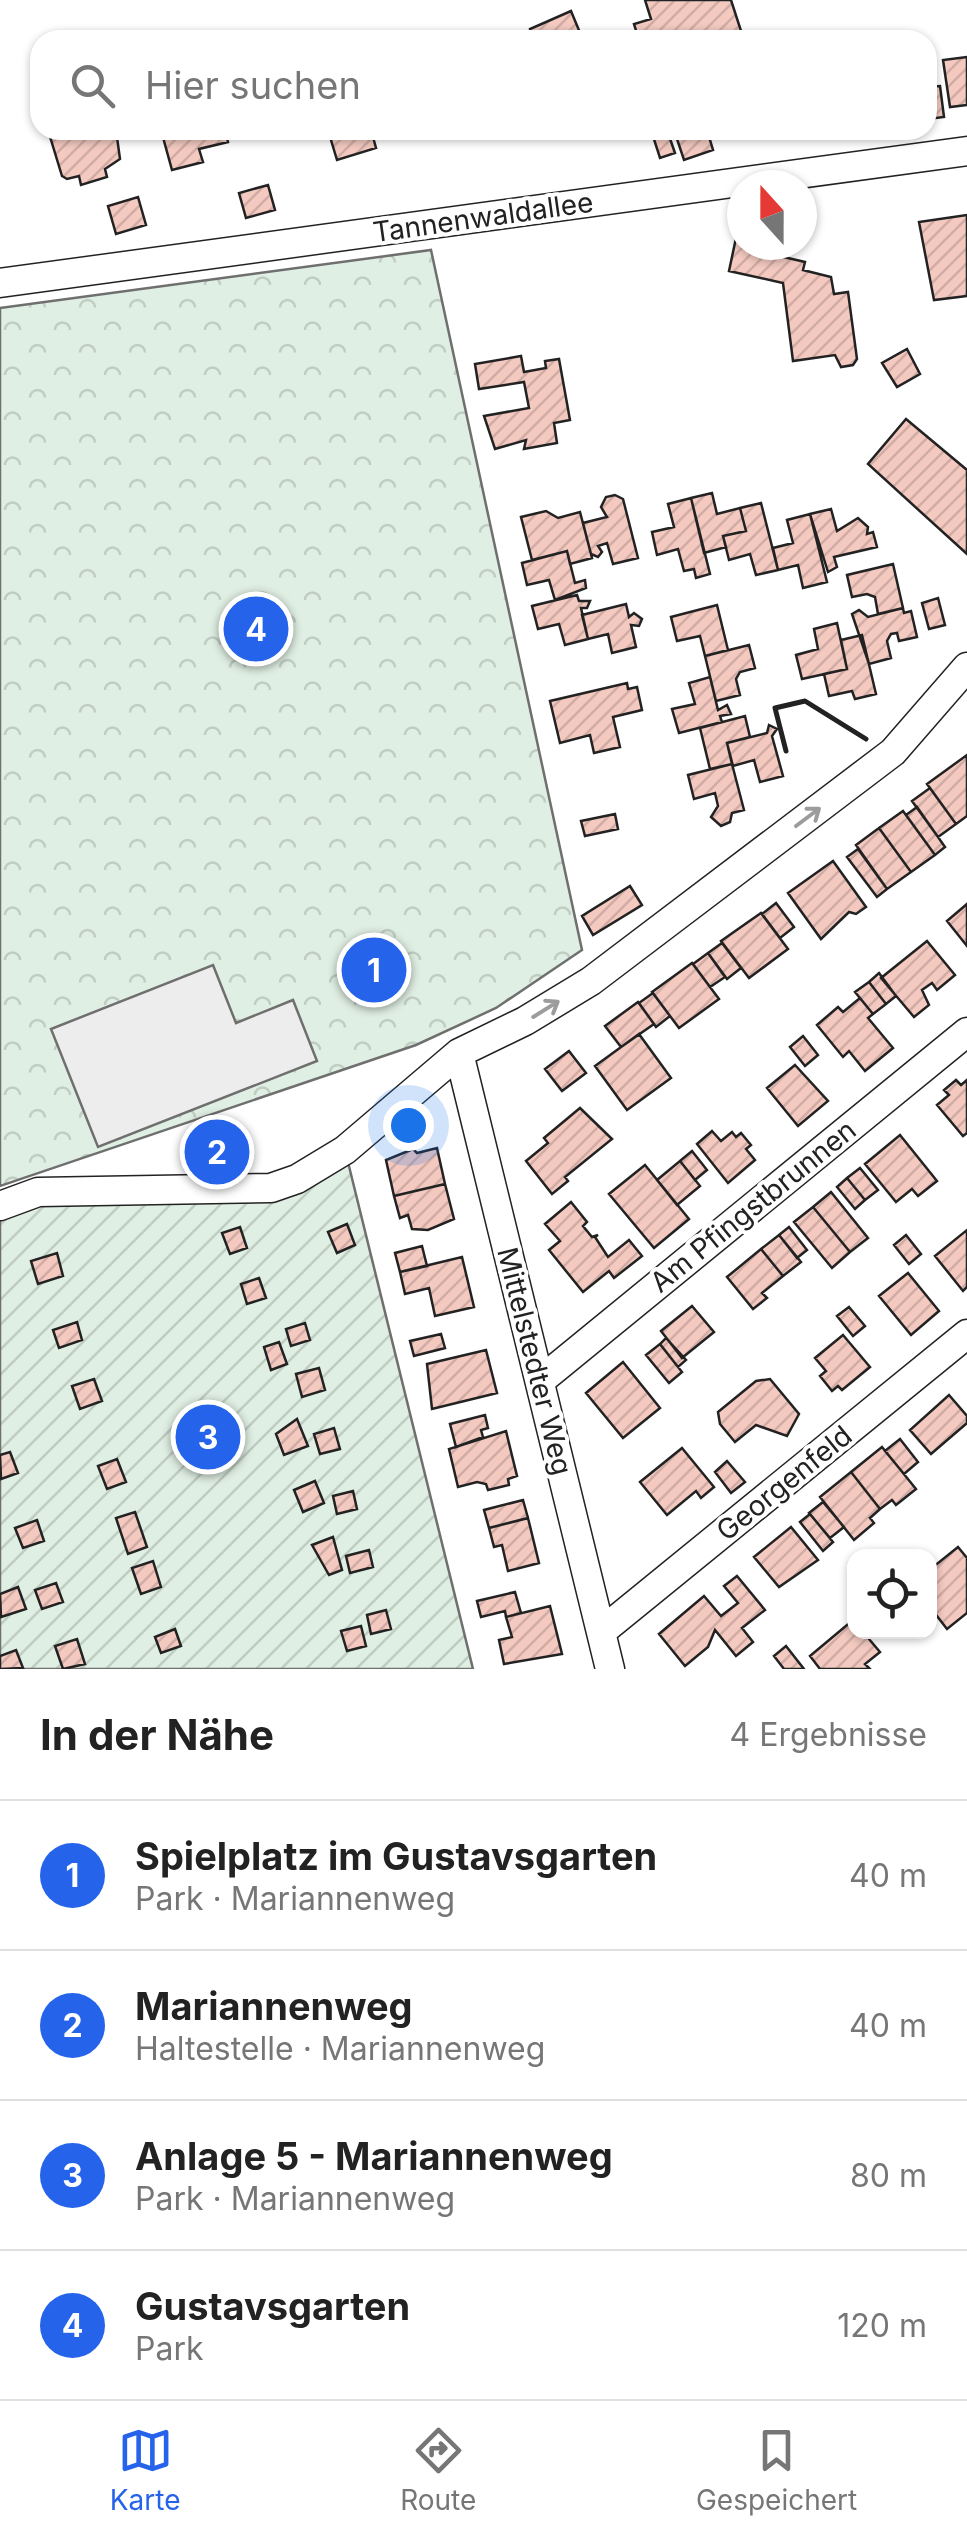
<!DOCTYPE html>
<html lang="de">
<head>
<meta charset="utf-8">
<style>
	:root { --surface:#fff; --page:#f6f6f6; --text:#222; --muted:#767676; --line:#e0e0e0; --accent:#2563eb }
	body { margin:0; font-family:Inter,sans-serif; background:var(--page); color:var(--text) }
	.controls { position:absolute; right:30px; bottom:30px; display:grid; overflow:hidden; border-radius:20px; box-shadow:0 2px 8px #0004 }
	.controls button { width:90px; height:90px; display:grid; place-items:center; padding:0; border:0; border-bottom:2px solid var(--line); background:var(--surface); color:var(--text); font:50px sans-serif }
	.compass { position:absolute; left:727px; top:170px; width:90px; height:90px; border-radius:50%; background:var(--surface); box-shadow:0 2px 8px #0004; rotate:339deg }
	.you { position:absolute; left:408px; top:1125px; width:35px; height:35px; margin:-25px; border:8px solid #fff; border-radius:50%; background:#1a73e8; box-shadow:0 0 0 15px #1a73e833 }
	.badge { display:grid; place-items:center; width:65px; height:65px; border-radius:50%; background:var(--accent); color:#fff; font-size:32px; font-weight:700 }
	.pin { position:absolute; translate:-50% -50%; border:5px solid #fff; box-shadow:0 2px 10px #0006 }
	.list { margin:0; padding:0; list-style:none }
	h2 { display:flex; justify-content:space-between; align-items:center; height:130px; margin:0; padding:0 40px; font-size:42px }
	h2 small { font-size:32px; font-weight:400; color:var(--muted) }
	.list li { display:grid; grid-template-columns:65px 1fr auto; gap:30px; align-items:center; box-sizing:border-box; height:150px; padding:0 40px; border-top:2px solid var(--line) }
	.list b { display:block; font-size:38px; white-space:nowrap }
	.list p { margin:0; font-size:32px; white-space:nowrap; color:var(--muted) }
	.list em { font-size:32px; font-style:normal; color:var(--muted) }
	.icon { flex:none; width:55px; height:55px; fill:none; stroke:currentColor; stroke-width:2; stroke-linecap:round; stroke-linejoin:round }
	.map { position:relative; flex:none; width:967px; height:1669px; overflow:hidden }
	.search { position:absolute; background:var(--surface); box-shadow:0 2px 8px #0004; left:30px; right:30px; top:30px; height:110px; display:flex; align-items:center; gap:25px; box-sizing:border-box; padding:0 35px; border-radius:30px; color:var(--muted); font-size:38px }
	.sheet { height:730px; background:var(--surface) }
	nav { display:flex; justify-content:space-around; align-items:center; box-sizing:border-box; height:140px; border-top:2px solid var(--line); background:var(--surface); font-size:28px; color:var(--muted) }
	nav a { display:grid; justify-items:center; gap:5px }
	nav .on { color:var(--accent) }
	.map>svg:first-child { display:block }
	.park { fill:url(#park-crowns); stroke:#6f6f6f; stroke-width:2.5 }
	.garden { fill:url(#garden-furrows); stroke:#6f6f6f; stroke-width:2.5 }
	.parking { fill:#ededed; stroke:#6f6f6f; stroke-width:2.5 }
	.building { fill:url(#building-hatch); stroke:#222; stroke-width:2.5 }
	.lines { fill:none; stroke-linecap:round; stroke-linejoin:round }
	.minor-casing { stroke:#222; stroke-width:31 }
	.minor { stroke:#fff; stroke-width:28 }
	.wall { stroke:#222; stroke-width:5 }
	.oneway { stroke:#9c9c9c }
	.labels { text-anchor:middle; stroke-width:8; stroke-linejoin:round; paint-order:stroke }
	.street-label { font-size:28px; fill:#222; stroke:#fff }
</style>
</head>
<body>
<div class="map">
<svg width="967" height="1669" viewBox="0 0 967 1669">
	<defs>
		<pattern id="park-crowns" width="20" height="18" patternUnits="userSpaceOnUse" patternTransform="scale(2.5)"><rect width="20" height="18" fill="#e0efe3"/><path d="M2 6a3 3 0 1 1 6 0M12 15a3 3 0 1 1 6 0" fill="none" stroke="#c0cdc2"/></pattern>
		<pattern id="garden-furrows" width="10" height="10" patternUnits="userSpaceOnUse" patternTransform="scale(2.5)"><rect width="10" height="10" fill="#e0efe3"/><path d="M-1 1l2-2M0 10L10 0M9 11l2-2" fill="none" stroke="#c0cdc2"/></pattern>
		<pattern id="building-hatch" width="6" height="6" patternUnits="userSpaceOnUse" patternTransform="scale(2.5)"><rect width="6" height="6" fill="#f3c9c0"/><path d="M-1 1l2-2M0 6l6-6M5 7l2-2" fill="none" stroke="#d0aca5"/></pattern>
	</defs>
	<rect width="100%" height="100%" fill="#fff"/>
	<!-- park -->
	<path class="park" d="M431,250L582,950L496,1008L416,1045L0,1186V308Z"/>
	<!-- garden -->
	<path class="garden" d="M345,1150L473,1669H0V1205L271,1188Z"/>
	<!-- parking -->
	<path class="parking" d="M213,965L236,1023L293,1000L317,1061L98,1147L51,1029Z"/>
	<!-- building -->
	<path class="building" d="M645,0H731L742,34L723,40H639L634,24L651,19Z
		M571,11L583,40H532L530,29Z
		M967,57V105L950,107L943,60Z
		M940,86L944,117L927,119V87Z
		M48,130H116L120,159L105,169L107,177L81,185L79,176L67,179L62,176Z
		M161,130H225L228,142L199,149L203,162L172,170Z
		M328,130H371L376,148L337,160Z
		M651,130H667L675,153L660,158Z
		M684,130H707L713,150L684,160L675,133Z
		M268,185L275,210L246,218L239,193Z
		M138,197L146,225L116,234L108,206Z
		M967,215V296L934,300L919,222Z
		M736,238L742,239V245H759L758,251L805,262L803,270L831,277L834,294L848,292L857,359L853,365L841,367L835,355L793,361L783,283L729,271Z
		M907,349L920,374L897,387L882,363Z
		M521,356L524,372L546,368L545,361L559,359L570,420L554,423L557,443L524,449L526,440L495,449L484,416L529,408L524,382L479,389L475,364Z
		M906,419L967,470V554L868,464Z
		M712,493L717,514L740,508L746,531L723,536L726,547L704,553L691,498Z
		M615,495L623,499L638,558L613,564L607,543L598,546L602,552L598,557L591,554L583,523L607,517L601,507L606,497Z
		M691,498L710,574L696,578L694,569L684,571L678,549L657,555L652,532L674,527L668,504Z
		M761,503L778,570L756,575L750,554L729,560L723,536L746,531L740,508Z
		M831,509L837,531L858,518L868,527L867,534L873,532L877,547L834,557L837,567L828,572L810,514Z
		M546,511L558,518L580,512L592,558L570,564L567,551L532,560L521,517Z
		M810,514L827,582L803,588L798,565L778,570L773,548L793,543L787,520Z
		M567,551L575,583L585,580L586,588L555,600L549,580L527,585L522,563Z
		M893,564L903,608L878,614L875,597L867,594L852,597L847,575Z
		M577,595L579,601H590L587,608H581L588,639L565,645L559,624L538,629L532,606Z
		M938,598L945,625L929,629L922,603Z
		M626,604L629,617L634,613L642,619L639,626L631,625L636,647L612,653L608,634L588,639L582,615Z
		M717,605L728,650L705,656L700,636L677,641L671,617Z
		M903,608L904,613L911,611L917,637L899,641L897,633L891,634L887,641L891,658L869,664L852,614L859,610L868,617Z
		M837,623L847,669L802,679L796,655L818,649L814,629Z
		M862,635L876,694L855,699L852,691L829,696L824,674L847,669L841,640Z
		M749,645L755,668L740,672L736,679L740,695L716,701L705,656Z
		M710,677L718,710L727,705L731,714L720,716L722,722L679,733L672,709L695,704L689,683Z
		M627,683L628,689L637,687L642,710L613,717L620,747L594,753L590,735L560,743L550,701Z
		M745,716L750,737L727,743L732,764L710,769L700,728Z
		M769,725L777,729L772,736L783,776L760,782L754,760L733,766L727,743L767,733Z
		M967,755V816L956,824L927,784Z
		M732,764L744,810L732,813L730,822L721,826L711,817L718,806L715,793L694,799L688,775Z
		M930,788L956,824L938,837L912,801Z
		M917,807L945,847L935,855L906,815Z
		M903,811L935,855L911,872L879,828Z
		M615,814L618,829L585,836L581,821Z
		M879,828L911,872L887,889L856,845Z
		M858,849L887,889L877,897L847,857Z
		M833,861L866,907L856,914L849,912L821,939L788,893Z
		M630,886L642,905L593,935L582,916Z
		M776,903L794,927L780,938L762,914Z
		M967,904V946L947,921Z
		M761,913L788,949L749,978L721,941Z
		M927,941L955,975L937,990L932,983L922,990L929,1005L914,1017L881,978Z
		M722,943L741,968L727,979L708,953Z
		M708,953L725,977L710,987L693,964Z
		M692,963L719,999L679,1028L652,992Z
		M879,973L896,996L886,1004L869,982Z
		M869,982L886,1004L873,1014L855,992Z
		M653,993L670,1016L656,1027L639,1003Z
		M860,998L873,1014L868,1018L893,1048L865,1071L849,1051L843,1057L817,1025L838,1007L843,1012Z
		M638,1002L654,1024L621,1047L605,1026Z
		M639,1034L671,1078L627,1110L595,1066Z
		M803,1036L818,1055L805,1066L790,1047Z
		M569,1051L586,1073L562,1091L545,1069Z
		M795,1065L828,1101L798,1126L767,1088Z
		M956,1080L961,1085L967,1080V1133L963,1136L937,1105L949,1095L944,1090Z
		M580,1108L612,1139L565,1177L568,1181L552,1194L526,1161L548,1143L544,1138Z
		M712,1131L721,1141L732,1132L736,1137L741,1133L751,1145L746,1149L755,1160L728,1183L697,1144Z
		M900,1135L937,1181L918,1196L912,1189L896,1202L865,1164Z
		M437,1148L445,1184L394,1196L386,1160L413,1149L417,1153Z
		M692,1151L707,1170L695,1180L680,1161Z
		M680,1161L700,1186L677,1205L657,1180Z
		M645,1165L689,1219L654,1248L609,1194Z
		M860,1168L878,1190L865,1200L847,1178Z
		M847,1178L865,1200L855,1209L837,1187Z
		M445,1184L454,1219L428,1230L412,1229L408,1215L400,1218L394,1196Z
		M831,1192L868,1238L850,1252L813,1207Z
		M571,1202L587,1222L583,1226L592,1237L598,1235L595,1237L608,1257L629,1240L642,1256L614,1278L609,1271L583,1292L549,1250L560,1241L545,1224Z
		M813,1207L850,1252L832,1268L794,1222Z
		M347,1224L355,1245L337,1253L328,1232Z
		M240,1227L247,1248L230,1254L222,1233Z
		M789,1227L807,1250L797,1258L779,1235Z
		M967,1230V1287L963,1291L935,1256Z
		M779,1235L801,1262L783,1276L761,1249Z
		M906,1235L921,1254L909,1264L894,1245Z
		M422,1246L427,1266L400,1272L395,1253Z
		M761,1249L783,1276L762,1293L767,1298L753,1309L727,1277Z
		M57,1253L63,1276L38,1284L31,1261Z
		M462,1257L474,1307L435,1316L429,1288L405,1294L400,1272Z
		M908,1273L939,1311L911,1335L879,1296Z
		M259,1278L266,1298L247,1304L241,1284Z
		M692,1306L714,1332L682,1358L661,1331Z
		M849,1307L865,1326L853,1336L837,1316Z
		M77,1322L82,1340L59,1348L53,1330Z
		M305,1323L310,1340L291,1346L286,1329Z
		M441,1334L445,1348L414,1356L410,1341Z
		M843,1335L870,1367L842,1390L838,1386L832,1391L820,1376L826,1371L815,1358Z
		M666,1338L686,1360L678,1367L660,1344Z
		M279,1342L287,1364L271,1370L264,1347Z
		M660,1344L682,1372L669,1383L646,1355Z
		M486,1350L497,1393L432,1409L427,1364Z
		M623,1362L660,1408L623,1438L586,1393Z
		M319,1368L325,1390L302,1397L296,1374Z
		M94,1379L102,1401L80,1409L72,1386Z
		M770,1379L799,1414L787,1436L756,1425L735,1442L720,1424L718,1412L756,1381Z
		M949,1395L967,1416V1423L931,1454L910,1430Z
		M485,1415L488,1428L481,1430L483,1437L456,1447L450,1424Z
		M297,1419L308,1446L284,1455L276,1434Z
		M334,1428L340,1449L320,1454L314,1434Z
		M506,1431L517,1476L508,1479L509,1485L488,1490L486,1484L477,1482L458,1487L449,1449Z
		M900,1439L918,1462L904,1474L885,1451Z
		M882,1447L916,1489L896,1505L892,1500L880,1509L851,1472Z
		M682,1448L714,1487L701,1498L696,1491L667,1515L640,1482Z
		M10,1452L18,1473L1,1479L0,1455Z
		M117,1459L126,1482L107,1489L98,1466Z
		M727,1461L745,1482L731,1493L715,1472Z
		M851,1472L880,1509L870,1518L874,1523L854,1540L820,1497Z
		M315,1481L324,1503L303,1512L294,1490Z
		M353,1491L357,1509L337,1514L333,1496Z
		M523,1500L528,1518L489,1528L484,1510Z
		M823,1502L844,1527L830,1538L809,1513Z
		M135,1512L147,1547L128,1554L116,1518Z
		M810,1514L833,1542L823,1551L800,1522Z
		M528,1518L539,1563L508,1571L502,1545L494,1547L489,1528Z
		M37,1520L44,1541L23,1548L15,1528Z
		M791,1527L818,1560L779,1587L754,1557Z
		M333,1537L342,1570L329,1575L312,1545Z
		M958,1547L967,1558V1613L947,1629L930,1607V1565L932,1568Z
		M369,1550L373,1567L350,1573L346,1556Z
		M153,1561L161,1587L141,1594L132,1568Z
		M737,1576L765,1610L742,1628L753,1642L736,1656L715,1630L708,1647L685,1666L659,1634L704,1596L721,1616L738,1603L724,1586Z
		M56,1583L63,1602L42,1609L35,1590Z
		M18,1587L26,1609L1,1617L0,1594Z
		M515,1592L521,1613L506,1617L505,1611L481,1617L477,1601Z
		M550,1606L562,1654L504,1664L499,1640L512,1637L506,1617Z
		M386,1610L391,1629L371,1634L367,1615Z
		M853,1620L854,1632H863L880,1652L865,1664L870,1669H820L810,1656Z
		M361,1626L366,1646L347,1651L341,1631Z
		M175,1629L181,1646L161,1653L155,1637Z
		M77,1639L85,1664L63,1669L55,1646Z
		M786,1646L804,1669H784L774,1656Z
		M16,1650L23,1668L0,1669V1656Z"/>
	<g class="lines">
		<defs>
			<path id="minor" d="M0,283L967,151
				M459,1053L610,1669
				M0,1206L38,1192L271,1188L297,1179L345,1150L459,1053L525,1021L591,981L893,752L967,667
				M540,1381L967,1032
				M601,1632L967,1334"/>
		</defs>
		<!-- minor casing -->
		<use href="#minor" class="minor-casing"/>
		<!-- minor -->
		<use href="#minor" class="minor"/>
		<!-- wall -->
		<path class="wall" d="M786,751L775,708L805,701L866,739"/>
	</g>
	<!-- one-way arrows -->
	<defs><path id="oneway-shaft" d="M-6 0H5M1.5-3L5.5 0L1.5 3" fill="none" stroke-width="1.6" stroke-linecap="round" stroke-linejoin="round" transform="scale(2.5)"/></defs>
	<g class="oneway">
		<use href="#oneway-shaft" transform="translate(808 817) rotate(-37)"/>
		<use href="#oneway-shaft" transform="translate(546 1009) rotate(-32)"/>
	</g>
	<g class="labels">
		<!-- street labels -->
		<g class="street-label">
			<text transform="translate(483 217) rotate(-8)" y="10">Tannenwaldallee</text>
			<text transform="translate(753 1206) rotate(-39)" y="10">Am Pfingstbrunnen</text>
			<text transform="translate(535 1361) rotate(76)" y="10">Mittelstedter Weg</text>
			<text transform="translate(784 1483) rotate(-39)" y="10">Georgenfeld</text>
		</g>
	</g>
</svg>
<div class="controls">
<button><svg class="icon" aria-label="locate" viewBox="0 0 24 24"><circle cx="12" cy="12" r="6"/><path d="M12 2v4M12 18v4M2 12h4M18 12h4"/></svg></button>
</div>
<svg class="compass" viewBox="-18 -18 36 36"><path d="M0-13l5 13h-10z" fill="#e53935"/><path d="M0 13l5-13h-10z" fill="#767676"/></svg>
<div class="you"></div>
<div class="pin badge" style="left:374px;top:970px">1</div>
<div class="pin badge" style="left:217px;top:1152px">2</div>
<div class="pin badge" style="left:208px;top:1437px">3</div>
<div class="pin badge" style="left:256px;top:629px">4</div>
<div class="search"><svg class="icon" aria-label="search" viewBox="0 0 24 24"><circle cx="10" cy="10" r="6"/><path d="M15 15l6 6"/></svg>Hier suchen</div>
</div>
<section class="sheet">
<h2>In der Nähe<small>4 Ergebnisse</small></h2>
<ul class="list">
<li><span class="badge">1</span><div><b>Spielplatz im Gustavsgarten</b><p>Park · Mariannenweg</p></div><em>40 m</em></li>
<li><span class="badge">2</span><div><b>Mariannenweg</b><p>Haltestelle · Mariannenweg</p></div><em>40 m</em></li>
<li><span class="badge">3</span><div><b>Anlage 5 - Mariannenweg</b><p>Park · Mariannenweg</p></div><em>80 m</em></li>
<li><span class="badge">4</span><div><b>Gustavsgarten</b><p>Park</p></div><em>120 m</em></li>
</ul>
</section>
<nav>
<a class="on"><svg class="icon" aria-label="map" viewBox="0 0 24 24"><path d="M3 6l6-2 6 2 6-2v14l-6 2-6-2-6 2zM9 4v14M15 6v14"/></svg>Karte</a>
<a><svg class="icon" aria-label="directions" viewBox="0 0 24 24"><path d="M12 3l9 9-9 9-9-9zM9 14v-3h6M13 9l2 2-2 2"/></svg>Route</a>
<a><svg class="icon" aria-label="saved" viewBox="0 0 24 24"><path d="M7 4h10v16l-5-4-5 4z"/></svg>Gespeichert</a>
</nav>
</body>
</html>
